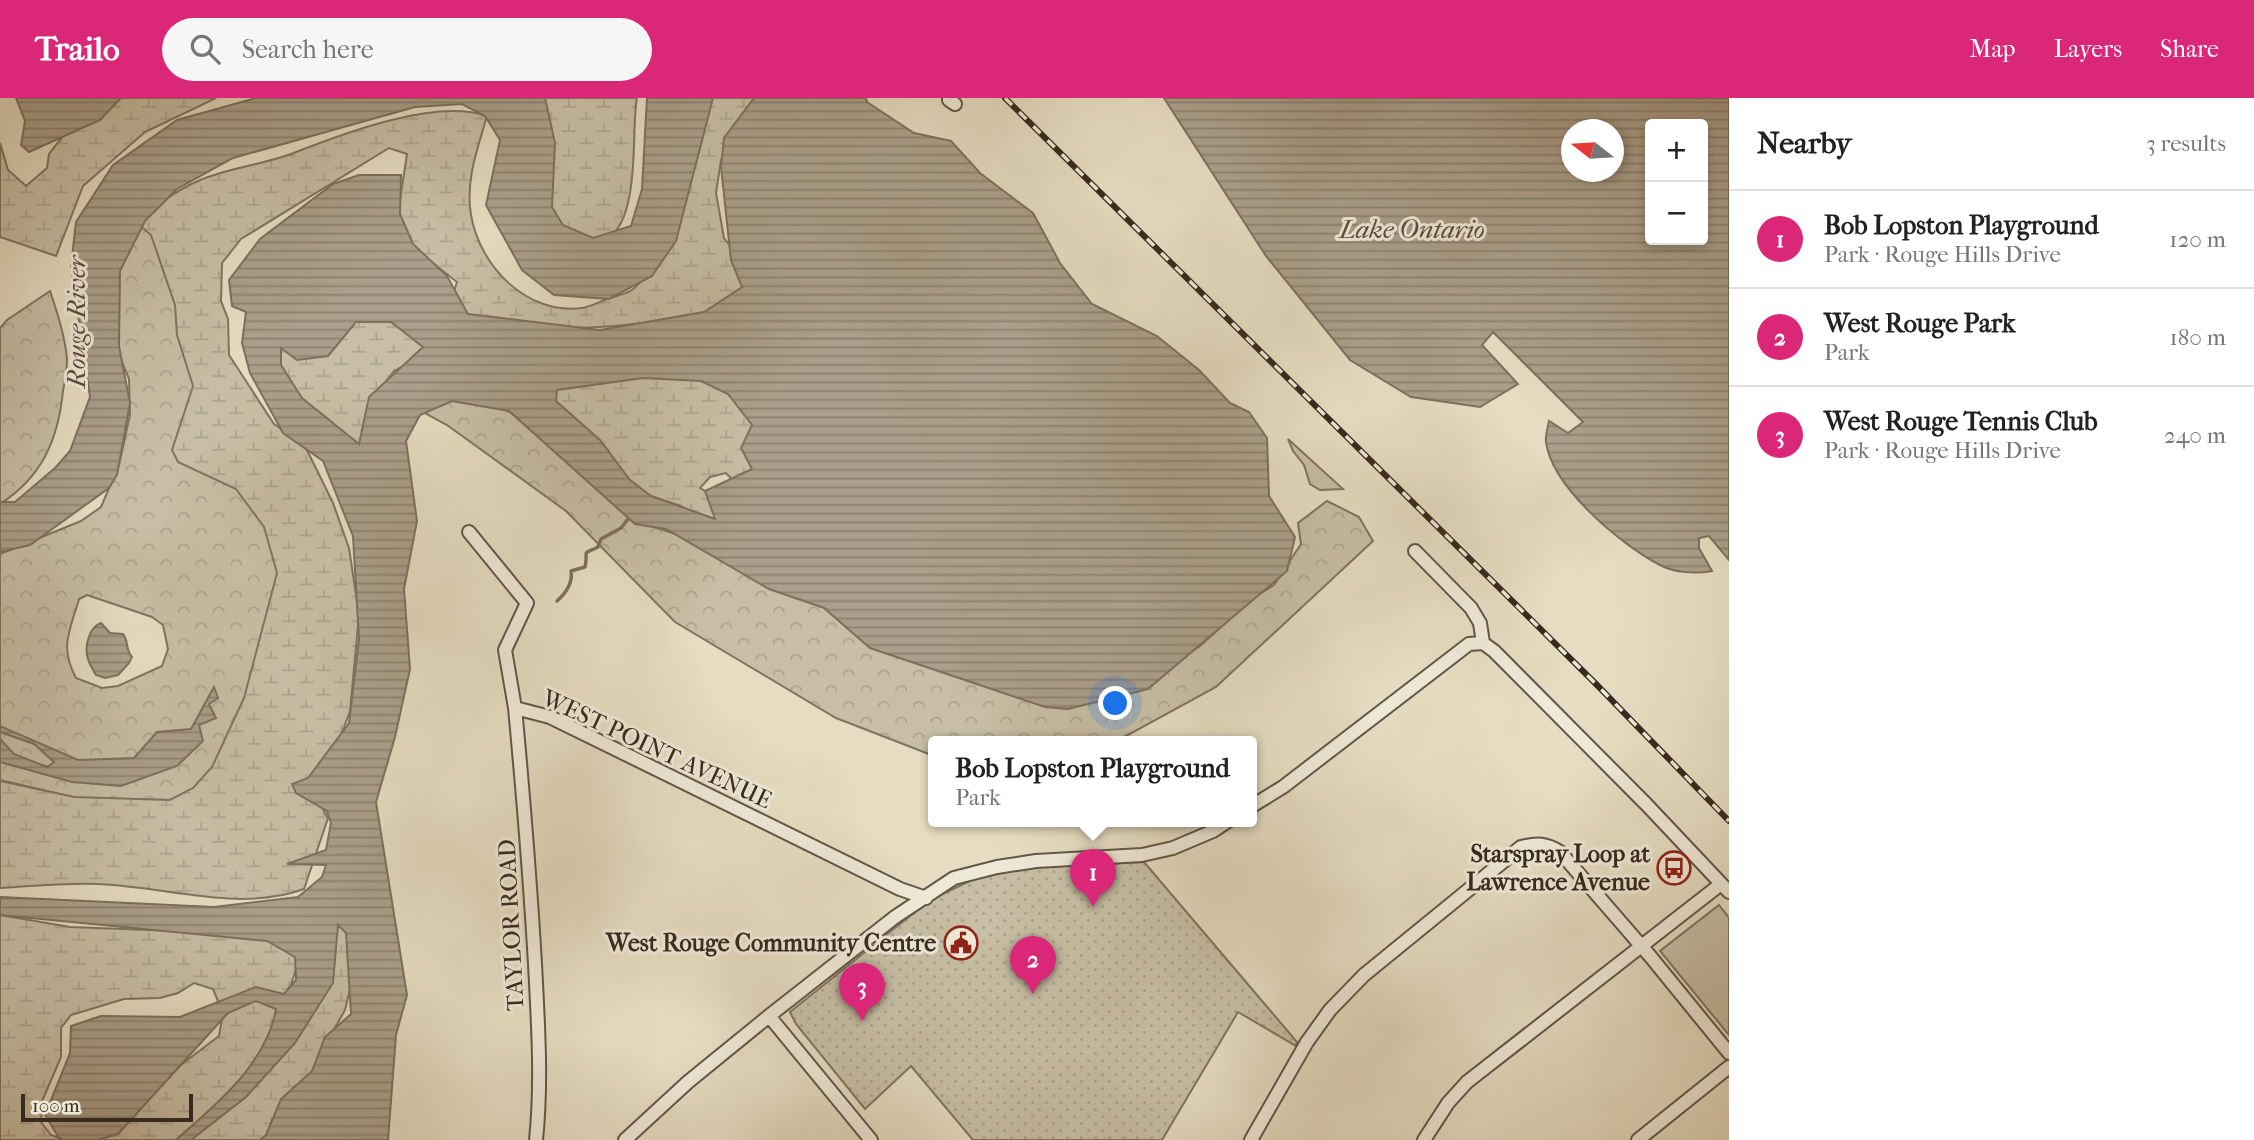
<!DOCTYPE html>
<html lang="en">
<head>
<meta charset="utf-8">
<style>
	:root { --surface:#fff; --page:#f6f6f6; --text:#222; --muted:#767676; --line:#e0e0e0; --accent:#db2777 }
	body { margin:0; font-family:"IM FELL French Canon",serif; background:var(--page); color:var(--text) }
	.controls { position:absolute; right:21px; top:21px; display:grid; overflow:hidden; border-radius:7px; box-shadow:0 4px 10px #0003 }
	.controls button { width:63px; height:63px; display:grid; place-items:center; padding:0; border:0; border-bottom:2px solid var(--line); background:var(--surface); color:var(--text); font:35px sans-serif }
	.compass { position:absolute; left:1561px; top:21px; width:63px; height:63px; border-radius:50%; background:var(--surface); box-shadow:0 4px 10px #0003; rotate:287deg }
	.scale { position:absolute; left:21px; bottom:18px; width:172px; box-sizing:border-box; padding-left:7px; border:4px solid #372a1e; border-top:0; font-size:19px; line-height:24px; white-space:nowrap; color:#372a1e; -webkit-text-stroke:5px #eee8d7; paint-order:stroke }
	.you { position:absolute; left:1116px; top:606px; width:24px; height:24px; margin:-18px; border:5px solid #fff; border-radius:50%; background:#1a73e8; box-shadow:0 0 0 10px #1a73e833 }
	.badge { display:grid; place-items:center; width:46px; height:46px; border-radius:50%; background:var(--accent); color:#fff; font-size:23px; font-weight:700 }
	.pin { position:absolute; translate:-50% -58px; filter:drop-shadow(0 2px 4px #0008) }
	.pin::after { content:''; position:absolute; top:37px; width:24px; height:21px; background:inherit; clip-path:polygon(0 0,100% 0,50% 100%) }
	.popup { position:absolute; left:928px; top:638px; width:329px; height:91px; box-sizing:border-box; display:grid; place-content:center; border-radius:7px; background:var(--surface); filter:drop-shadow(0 2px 5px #0005); font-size:23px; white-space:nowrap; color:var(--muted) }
	.popup b { font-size:26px; color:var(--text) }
	.popup::after { content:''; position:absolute; left:50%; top:100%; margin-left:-14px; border:14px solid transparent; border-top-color:var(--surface) }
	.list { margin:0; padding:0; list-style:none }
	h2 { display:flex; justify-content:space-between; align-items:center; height:91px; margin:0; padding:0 28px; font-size:30px }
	h2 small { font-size:23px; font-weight:400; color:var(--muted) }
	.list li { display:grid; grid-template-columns:46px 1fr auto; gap:21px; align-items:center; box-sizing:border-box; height:98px; padding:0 28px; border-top:2px solid var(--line) }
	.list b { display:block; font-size:26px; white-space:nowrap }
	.list p { margin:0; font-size:23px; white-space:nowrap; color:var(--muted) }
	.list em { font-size:23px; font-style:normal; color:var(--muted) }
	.icon { flex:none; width:38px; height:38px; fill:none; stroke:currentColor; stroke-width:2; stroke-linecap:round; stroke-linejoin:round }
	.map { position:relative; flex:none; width:1729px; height:1042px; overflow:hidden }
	header { display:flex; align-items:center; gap:42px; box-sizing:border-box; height:98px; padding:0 35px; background:var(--accent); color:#fff }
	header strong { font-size:33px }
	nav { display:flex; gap:38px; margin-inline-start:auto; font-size:24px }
	.search { width:490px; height:63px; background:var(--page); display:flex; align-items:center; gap:18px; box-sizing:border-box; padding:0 24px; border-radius:38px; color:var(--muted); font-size:26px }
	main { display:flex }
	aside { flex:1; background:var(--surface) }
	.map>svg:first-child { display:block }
	.grass { fill:#c7bea5; stroke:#7f7462; stroke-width:2 }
	.forest { fill:url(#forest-crowns); stroke:#7f7462; stroke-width:2; fill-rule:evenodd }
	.wetland { fill:url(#wetland-marsh); stroke:#7f7462; stroke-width:2 }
	.park { fill:url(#park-dots); stroke:#7f7462; stroke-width:2 }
	.water { fill:url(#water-rules); stroke:#7c705f; stroke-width:2; fill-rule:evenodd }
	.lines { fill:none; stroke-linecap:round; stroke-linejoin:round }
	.stream { stroke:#7c705f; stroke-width:3.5 }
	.minor-casing { stroke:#625647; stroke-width:16 }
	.minor { stroke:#eee8d7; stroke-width:12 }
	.rail-casing { stroke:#372a1e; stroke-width:6 }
	.rail { stroke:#eee8d7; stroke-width:3.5; stroke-dasharray:10; stroke-linecap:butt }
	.labels { text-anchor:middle; stroke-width:6; stroke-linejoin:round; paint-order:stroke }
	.street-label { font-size:24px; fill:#372a1e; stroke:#eee8d7 }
	.poi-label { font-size:24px; font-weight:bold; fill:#372a1e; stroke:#eee8d7; text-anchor:end }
	.water-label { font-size:26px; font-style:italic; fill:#5a4d3e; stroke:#eee8d7 }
</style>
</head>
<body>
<header>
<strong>Trailo</strong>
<div class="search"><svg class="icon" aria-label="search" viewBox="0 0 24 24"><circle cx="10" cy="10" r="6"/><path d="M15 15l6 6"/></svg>Search here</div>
<nav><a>Map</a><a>Layers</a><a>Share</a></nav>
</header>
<main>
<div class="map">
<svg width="1729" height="1042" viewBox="0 0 1729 1042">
	<defs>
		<pattern id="forest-crowns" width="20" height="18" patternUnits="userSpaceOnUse" patternTransform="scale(1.75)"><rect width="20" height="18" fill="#c7bea5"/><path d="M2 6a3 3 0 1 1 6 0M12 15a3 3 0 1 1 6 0" fill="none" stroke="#aca38e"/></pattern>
		<pattern id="wetland-marsh" width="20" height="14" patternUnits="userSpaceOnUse" patternTransform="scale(1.75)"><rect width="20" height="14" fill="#c7bea5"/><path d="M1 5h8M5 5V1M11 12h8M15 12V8" fill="none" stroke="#aca38e"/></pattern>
		<pattern id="park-dots" width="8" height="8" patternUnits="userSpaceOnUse" patternTransform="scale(1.75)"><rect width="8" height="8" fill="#c7bea5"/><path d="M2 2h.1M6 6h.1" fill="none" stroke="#aca38e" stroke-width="1.8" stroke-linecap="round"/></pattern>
		<pattern id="water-rules" width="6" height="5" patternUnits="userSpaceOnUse" patternTransform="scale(1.75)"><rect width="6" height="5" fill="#aa9f8a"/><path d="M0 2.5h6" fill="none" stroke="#8b8270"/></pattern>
	</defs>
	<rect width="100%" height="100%" fill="#e5dcc1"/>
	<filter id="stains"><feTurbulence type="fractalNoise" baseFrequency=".00286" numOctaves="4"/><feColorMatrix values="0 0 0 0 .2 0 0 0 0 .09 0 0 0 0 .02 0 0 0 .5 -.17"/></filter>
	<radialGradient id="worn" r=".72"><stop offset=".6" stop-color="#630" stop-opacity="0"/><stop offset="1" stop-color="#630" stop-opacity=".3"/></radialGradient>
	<!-- grass -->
	<path class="grass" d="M1288,341L1343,391L1320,392L1310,386L1304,367L1293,353Z
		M1719,807L1729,820V937L1660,853Z"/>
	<!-- forest -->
	<path class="forest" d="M138,126L155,138L179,207L196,288L175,352L181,365L240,391L267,430L280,477L248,600L215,668L196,692L174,702L77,700L0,682V456L81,423L101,409L119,367L130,317L129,281L102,215ZM87,497L152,519L163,527L168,551L162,568L118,588L102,590L76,580C59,548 70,533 79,501Z
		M50,193C58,216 65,238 67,261C67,272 65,283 63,293C58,342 42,379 0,406V230L7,222Z
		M449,293L481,297L513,316L631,421L687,440L1069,607L1101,603L1144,584L1200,548L1252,501L1274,487L1301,446L1298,425L1327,403L1359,419L1373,443L1216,589L1117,643H934V658L836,620L675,524L566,413L447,327L419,312Z"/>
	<!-- wetland -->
	<path class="wetland" d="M112,0H216L145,34L83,88L56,158L0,139V45L8,72L26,88L47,70L49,56L70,29Z
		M538,0H637C630,30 645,155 587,142C575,139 563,131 552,126Z
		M708,0H763L745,18L721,62L716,95L724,140L756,181C747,189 731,210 721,214C710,218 695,218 684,220C637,227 479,246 451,202L457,184L411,148L397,122L407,56L389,50L241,141L222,165L221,203L228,221L229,257L274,326L304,346L333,405L349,450L359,517L350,613L341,637L307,683L328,720L304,791C238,815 165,788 97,786C65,785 32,788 0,790V683L74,699L170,702L193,690L212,669L244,600L277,475L264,429L236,391L178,364L172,352L193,288L177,237L175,207L151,137L138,126L142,116C160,105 179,91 198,83C227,70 261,67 291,56C342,36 435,0 487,18C478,49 465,83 471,117C480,169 527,217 582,210C590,209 599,204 607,201C615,198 626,196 632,192C639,187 644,178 650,172Z
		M341,170L425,247L423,258L394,273L367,308L364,349L372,377L287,287L269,233Z
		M677,269L810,308L739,389L726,375L710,379L700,390L833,464L715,431L681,408L632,392L619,381L605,349L539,289Z
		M347,811L352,883L345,912L331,937L319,981L269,1042H90L165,979L219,938L223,915L213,891L194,885L178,895L160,900L124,901L71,917L61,930V959L43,1001L41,1024L51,1037L66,1042H0V817L70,829L282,837L303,851L278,925L330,823Z"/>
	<!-- park -->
	<path class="park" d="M1144,764L1297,944L1296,948L1238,914L1162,1042H973L911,968L865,1011L796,926L790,914L930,802L974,781L1022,770Z"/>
	<!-- water -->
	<path class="water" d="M16,0H121L100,22L29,54L21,47L25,23Z
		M256,0H545L555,45L552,109L563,127L593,140L631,128L642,91L647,0H713L676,143L652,178L609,201L554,197L522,172L486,107L500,42L485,18L462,6L415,9L233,60L177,91L145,123L120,173L119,248L130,305L117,377L109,390L30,447L0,454V404H15L55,370L70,353L90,299L71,168L76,124L113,67L177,22Z
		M754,0H866L867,4L914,35L951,43L980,75L1033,115L1060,165L1092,206L1157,238L1199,272L1230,305L1249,314L1267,340L1269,398L1295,439L1287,473L1148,591L1068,611L1045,609L870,550L824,510L769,491L666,431L635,426L509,313L452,303L420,317L406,343L417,423L404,491L410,571L395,639L376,704L407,897L396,937L388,1042H260L266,1037L281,1001L312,973L325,939L351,916L346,835L338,827L333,885L295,945L246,999L191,1042H176C216,1006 266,967 276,911L256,903L228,915L118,1036L97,1042H63L59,1040L45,1017L70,955L71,928L101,918L180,919L256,889L284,896L296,882L295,859L267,843L0,817V799L214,809L298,799L322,779L326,767L287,766L326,752L331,725L327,713L296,695L292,686L308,680L349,625L359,541L353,438L323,363L283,335L250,275L242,245L246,214L232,208L229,182L260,141L333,86L359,77H401L400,116L413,146L447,178L468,216L600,232L704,214L742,189L731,162L721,69L724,40ZM356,224H391L423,249L369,299L359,346L302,300L281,267V250L297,262L328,258ZM643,280L701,283L728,296L752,327L741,350L752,371L705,393L715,421L651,398L630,382L600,342L556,303L557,292Z
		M1164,0H1729V462L1709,438L1699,440V450L1712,473C1696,476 1675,475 1660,467C1621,447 1552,389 1546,344C1545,338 1548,329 1549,323L1568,335L1583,324L1493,234L1482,247L1518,286L1480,309L1411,299L1350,262L1266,158ZM1650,26H1703V142H1650ZM1572,32H1614V74H1572Z
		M101,525L110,535L123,536C129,543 125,551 132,559L129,565L118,577L105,580L96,577C94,573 89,566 88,561C84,549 89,529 101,525Z
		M214,589L218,600L209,606L216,620L199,627L203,643L177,668L121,688L72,684L0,664V641L14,656L47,669L54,664L34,646L0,634V628L78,662L134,660L157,634L191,631Z"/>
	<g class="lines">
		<!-- stream -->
		<path class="stream" d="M557,503C566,495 573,485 571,473L585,469C589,449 580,458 598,449L601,441L621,430L628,421"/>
		<defs>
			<path id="minor" d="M949,2L955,6
				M469,434L527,505L505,552L515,610L550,619L900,791L926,800
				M1415,453L1471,510L1480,525L1483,545
				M1483,545L1494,553L1646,706L1729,794
				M515,610C523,695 530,780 535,866C538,924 542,984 536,1042
				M1252,708L1283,689L1469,546L1483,545
				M769,918L871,1042
				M625,1042L688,984L769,918L895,819L954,780L997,769L1036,763L1142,757L1173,750L1213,733L1228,723
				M1251,1042L1307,944L1330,912L1364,877L1521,749C1537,745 1546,745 1560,754L1650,858L1729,955
				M1424,1042L1448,1005L1467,984L1721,786
				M1638,1042L1729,969"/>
		</defs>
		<!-- minor casing -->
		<use href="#minor" class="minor-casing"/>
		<!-- minor -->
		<use href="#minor" class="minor"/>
		<defs>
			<path id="rail" d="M1005,0L1596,586L1729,723"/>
		</defs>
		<!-- rail casing -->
		<use href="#rail" class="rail-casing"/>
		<!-- rail -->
		<use href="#rail" class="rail"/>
	</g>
	<!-- icons -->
	<defs>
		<symbol id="bus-ring" viewBox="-11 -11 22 22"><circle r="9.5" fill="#eee8d7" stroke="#8f2418" stroke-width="1.5"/><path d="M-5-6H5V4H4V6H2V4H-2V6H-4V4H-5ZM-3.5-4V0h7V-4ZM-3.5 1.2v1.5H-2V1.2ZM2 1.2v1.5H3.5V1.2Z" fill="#8f2418"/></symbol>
		<symbol id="civic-ring" viewBox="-11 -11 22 22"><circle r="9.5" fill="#eee8d7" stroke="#8f2418" stroke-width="1.5"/><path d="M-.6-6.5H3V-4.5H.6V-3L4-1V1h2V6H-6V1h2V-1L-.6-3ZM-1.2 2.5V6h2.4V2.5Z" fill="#8f2418"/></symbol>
	</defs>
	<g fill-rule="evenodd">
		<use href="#bus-ring" x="1655" y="751" width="38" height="38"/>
		<use href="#civic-ring" x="942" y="826" width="38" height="38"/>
	</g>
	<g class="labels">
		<!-- street labels -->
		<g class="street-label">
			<text transform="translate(657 651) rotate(25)" y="8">WEST POINT AVENUE</text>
			<text transform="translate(511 827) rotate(-93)" y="8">TAYLOR ROAD</text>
		</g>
		<!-- poi labels -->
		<g class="poi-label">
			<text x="1650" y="764">Starspray Loop at<tspan x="1650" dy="28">Lawrence Avenue</tspan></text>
			<text x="936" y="853">West Rouge Community Centre</text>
		</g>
		<!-- water labels -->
		<g class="water-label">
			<text x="1412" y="140">Lake Ontario</text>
			<text transform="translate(76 224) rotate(-90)" y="9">Rouge River</text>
		</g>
	</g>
	<rect width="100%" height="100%" filter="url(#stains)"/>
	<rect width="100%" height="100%" fill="url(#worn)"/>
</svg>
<div class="controls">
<button>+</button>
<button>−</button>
</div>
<svg class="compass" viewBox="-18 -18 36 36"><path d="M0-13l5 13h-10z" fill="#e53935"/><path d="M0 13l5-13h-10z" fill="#767676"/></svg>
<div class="scale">100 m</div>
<div class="you"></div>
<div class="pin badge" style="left:1093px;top:809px">1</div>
<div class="popup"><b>Bob Lopston Playground</b>Park</div>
<div class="pin badge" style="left:1033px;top:896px">2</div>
<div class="pin badge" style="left:862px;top:923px">3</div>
</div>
<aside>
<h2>Nearby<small>3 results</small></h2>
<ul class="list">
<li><span class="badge">1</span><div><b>Bob Lopston Playground</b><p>Park · Rouge Hills Drive</p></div><em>120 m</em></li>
<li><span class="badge">2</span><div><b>West Rouge Park</b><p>Park</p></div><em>180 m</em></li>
<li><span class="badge">3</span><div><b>West Rouge Tennis Club</b><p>Park · Rouge Hills Drive</p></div><em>240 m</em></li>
</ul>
</aside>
</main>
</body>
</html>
